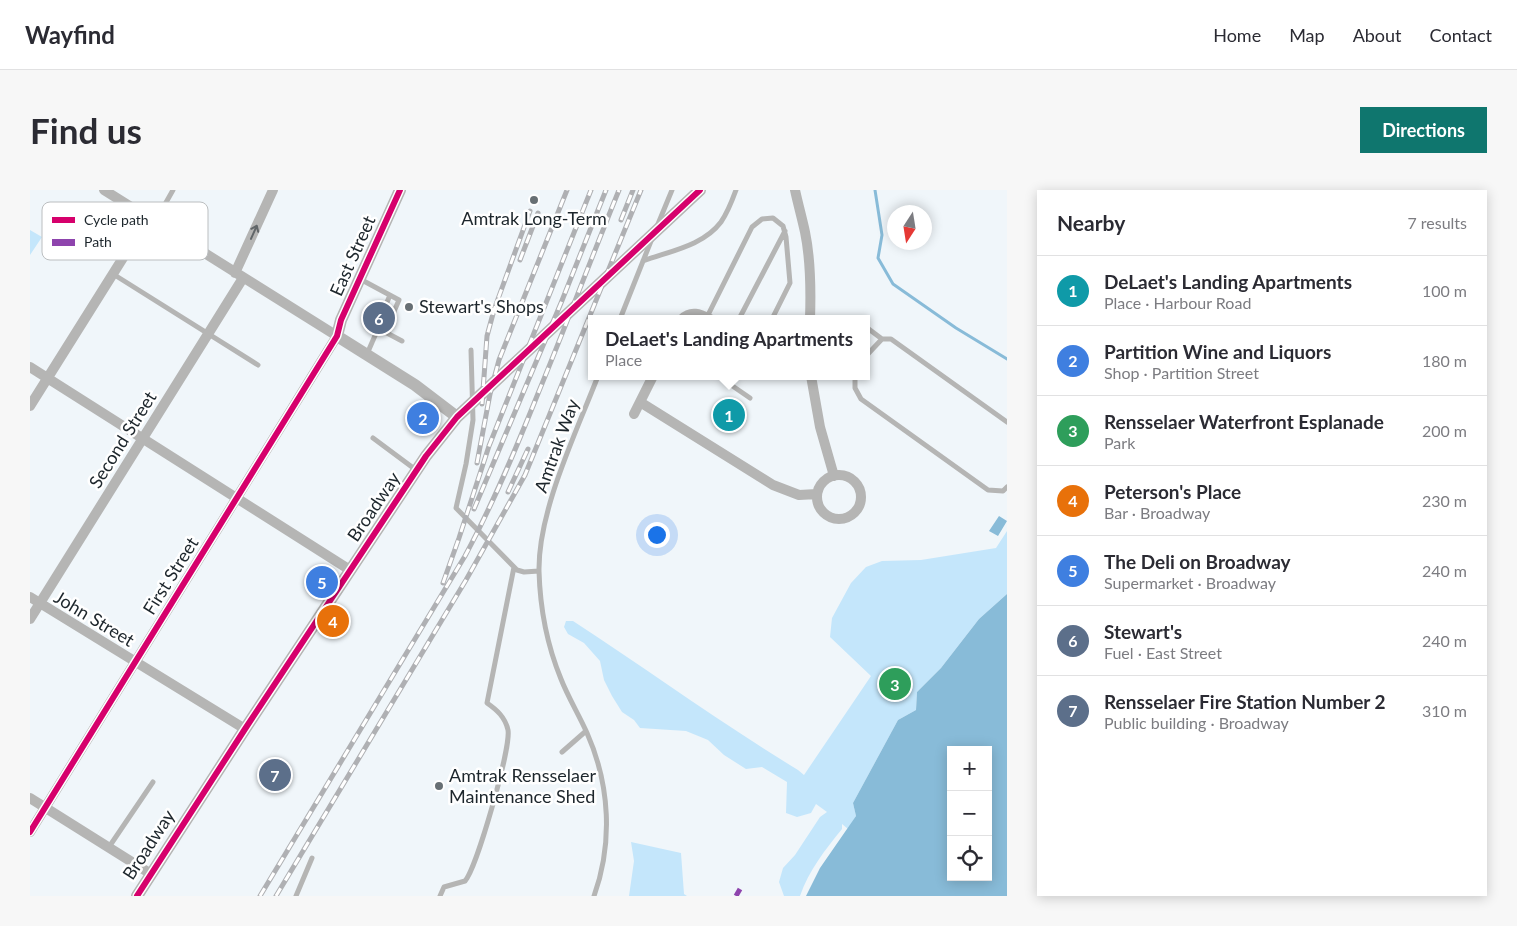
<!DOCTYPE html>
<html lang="en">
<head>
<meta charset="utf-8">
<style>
	:root { --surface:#fff; --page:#f7f7f7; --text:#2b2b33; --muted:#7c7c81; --line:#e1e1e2; --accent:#0f766e }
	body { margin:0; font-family:Lato,sans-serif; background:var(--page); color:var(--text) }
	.controls { position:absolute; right:15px; bottom:15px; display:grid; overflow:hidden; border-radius:0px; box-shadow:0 2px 12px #0003 }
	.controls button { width:45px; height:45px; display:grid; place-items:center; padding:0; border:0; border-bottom:1px solid var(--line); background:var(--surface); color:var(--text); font:25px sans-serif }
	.compass { position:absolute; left:857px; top:15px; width:45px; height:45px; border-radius:50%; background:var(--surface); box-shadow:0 2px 12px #0003; rotate:192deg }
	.you { position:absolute; left:626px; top:344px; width:18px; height:18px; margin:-12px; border:4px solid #fff; border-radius:50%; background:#1a73e8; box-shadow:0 0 0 8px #1a73e833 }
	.badge { display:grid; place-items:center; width:32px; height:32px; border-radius:50%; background:var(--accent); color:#fff; font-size:16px; font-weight:700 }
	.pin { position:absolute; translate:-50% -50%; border:2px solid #fff; box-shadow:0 1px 5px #0006 }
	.popup { position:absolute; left:558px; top:125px; width:282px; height:65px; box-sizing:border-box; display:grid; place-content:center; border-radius:0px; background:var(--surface); filter:drop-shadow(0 1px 4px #0005); font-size:16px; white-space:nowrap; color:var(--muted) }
	.popup b { font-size:19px; color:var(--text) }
	.popup::after { content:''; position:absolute; left:50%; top:100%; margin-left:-10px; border:10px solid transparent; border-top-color:var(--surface) }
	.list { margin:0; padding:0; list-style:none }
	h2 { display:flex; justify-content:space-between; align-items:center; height:65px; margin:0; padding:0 20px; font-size:21px }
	h2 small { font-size:16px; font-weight:400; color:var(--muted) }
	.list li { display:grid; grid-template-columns:32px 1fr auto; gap:15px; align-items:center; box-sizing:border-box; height:70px; padding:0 20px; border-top:1px solid var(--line) }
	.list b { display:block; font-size:19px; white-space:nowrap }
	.list p { margin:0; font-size:16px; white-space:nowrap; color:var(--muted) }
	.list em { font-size:16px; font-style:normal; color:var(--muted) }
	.icon { flex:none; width:28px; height:28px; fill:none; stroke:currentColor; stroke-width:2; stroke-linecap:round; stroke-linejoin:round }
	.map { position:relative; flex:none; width:977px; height:706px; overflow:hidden; border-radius:0px }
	header { display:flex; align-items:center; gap:30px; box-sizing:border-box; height:70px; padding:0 25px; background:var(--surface); border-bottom:1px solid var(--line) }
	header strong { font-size:24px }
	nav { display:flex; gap:28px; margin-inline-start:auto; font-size:18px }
	.intro { display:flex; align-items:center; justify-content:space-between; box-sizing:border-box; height:120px; padding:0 30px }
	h1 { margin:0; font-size:35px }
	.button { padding:12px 22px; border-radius:0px; background:var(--accent); color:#fff; font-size:18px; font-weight:700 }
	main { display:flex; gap:30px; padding:0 30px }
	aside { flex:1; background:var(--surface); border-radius:0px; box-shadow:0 2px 12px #0003 }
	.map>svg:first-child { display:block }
	.green { fill:#c4e6fb }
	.water { fill:#88bbd8; fill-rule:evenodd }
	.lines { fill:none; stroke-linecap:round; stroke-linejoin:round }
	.stream { stroke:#88bbd8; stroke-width:3 }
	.service { stroke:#b5b5b4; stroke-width:5 }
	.minor { stroke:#b5b5b4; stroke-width:10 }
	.tertiary { stroke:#b5b5b4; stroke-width:12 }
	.rail-casing { stroke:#afb0b3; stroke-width:5 }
	.rail { stroke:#fff; stroke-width:3; stroke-dasharray:9; stroke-linecap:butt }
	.quiet { stroke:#8e44ad; stroke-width:5; stroke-dasharray:10 5; stroke-linecap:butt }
	.cycleway-casing { stroke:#fff; stroke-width:9 }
	.cycleway { stroke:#d6006c; stroke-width:6 }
	.oneway { stroke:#616669 }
	.poi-dot { fill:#676f74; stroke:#fff; stroke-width:2 }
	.labels { text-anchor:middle; stroke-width:5; stroke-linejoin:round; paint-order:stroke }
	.poi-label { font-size:18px; fill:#1d262c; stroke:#fff; text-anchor:start }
	.street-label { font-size:18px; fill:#1d262c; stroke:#fff }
	.key { fill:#fff; stroke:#bbbec0; stroke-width:1 }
	.key-label { font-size:14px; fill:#1d262c }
</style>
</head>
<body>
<header>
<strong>Wayfind</strong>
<nav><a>Home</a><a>Map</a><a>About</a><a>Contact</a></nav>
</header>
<div class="intro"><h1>Find us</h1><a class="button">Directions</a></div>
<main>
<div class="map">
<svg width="977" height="706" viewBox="0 0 977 706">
	<rect width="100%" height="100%" fill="#f0f6fa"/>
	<!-- green -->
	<path class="green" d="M0,40L12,47L0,65Z
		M977,341V404L949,429L911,478L887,502L886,520L868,530L823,613L826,626L818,639L812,634V639C795,660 779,680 770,706H754L749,692L753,678L765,665L790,627L797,622L786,614L781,623L767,627L756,623L757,592L732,577L716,579L694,565L678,550L656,541L610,538L604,530L592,522L582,506L574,490L570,471L554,453L538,444L534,437L536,431H543C618,480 691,533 768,580L774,585L841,486L800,447L802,428L821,393L836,377L852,371L891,370L966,358Z
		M601,652L651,663L654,704L657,706H599L604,671Z"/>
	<!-- water -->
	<path class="water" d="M969,326L977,331L968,346L959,341Z
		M977,404V706H776L790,678L826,626L823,613L868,530L886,520L887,502L911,478L949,429ZM921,560H958V687H921Z"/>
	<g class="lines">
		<!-- stream -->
		<path class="stream" d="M845,0L852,45L848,68L863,94L926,138L977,169"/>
		<!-- service -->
		<path class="service" d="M125,32L143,0
			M628,34L642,0
			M613,71C640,61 673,56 691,32C698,22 702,11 706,0
			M83,84L228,175
			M330,89L369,110L355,142L347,141L337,164
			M353,122L360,105
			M677,127L722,37L732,29L743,28L753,36L756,47L760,93L742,129
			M823,128L824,129
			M590,129L621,51
			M709,129L755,41
			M836,137L852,149
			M355,142L372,151
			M441,160L443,230L436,274L426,318L487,380L494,382L509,381
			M836,166L852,149H861L977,232
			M688,186L720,208
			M825,186V198L831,209L958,300L973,301L977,297
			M343,248L386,280
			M532,562L556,541
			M79,657L123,592
			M266,706L282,668
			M410,706L414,697L435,691C447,677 481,558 478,540C475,527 467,520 457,513L484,377
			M564,706C583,653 580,595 557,543C549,525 538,507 531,489C517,455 510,417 509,381C508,321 546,243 568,186"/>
		<!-- minor -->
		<path class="minor" d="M765,0C768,14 772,28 775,42C781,71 781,100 780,129
			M205,83L243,0
			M652,129C661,120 670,124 680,129
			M0,177L320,380
			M781,186L790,237L804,286
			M610,212L743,295L769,305L787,304
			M0,216L118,28
			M604,224L623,186
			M787 307a22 22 0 1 1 44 0a22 22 0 1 1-44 0Z
			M0,407L215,539
			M0,429L213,88
			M0,608L121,684
			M0,642L307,146L74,0"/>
		<!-- tertiary -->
		<path class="tertiary" d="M370,0L311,130L307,146L385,195L427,227
			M107,706L215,539L396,266L427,227L670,0"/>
		<defs>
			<path id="rail" d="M591,30L603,0
				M490,70L508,23
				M452,214L457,146L464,120L500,21
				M447,273L460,204L469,170L537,0
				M478,302L498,259
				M444,319L531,113L576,0
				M413,393L429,348L459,256L561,0
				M230,706L435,366C463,314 485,261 507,206C535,138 561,69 589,0
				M246,706L436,390L495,285L611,0"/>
		</defs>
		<!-- rail casing -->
		<use href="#rail" class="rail-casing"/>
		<!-- rail -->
		<use href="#rail" class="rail"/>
		<!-- quiet -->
		<path class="quiet" d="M706,706L710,699"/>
		<defs>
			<path id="cycleway" d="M0,642L307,146L311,130L370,0
				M107,706L215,539L396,266L427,227L670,0"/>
		</defs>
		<!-- cycleway casing -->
		<use href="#cycleway" class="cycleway-casing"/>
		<!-- cycleway -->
		<use href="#cycleway" class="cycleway"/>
	</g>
	<!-- one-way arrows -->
	<defs><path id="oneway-shaft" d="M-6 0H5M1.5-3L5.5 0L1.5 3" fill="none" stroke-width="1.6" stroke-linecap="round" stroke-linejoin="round" transform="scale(1.25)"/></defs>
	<use class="oneway" href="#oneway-shaft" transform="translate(224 42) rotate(-66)"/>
	<!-- markers -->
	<g class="poi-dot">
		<circle cx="504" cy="10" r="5"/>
		<circle cx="379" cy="117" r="5"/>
		<circle cx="409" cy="596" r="5"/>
	</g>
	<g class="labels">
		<!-- poi labels -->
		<g class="poi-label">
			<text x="504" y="35" text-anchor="middle">Amtrak Long-Term</text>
			<text x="389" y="123">Stewart's Shops</text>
			<text x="419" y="592">Amtrak Rensselaer<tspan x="419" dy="21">Maintenance Shed</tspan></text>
		</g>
		<!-- street labels -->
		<g class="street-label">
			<text transform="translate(323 66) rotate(-66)" y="6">East Street</text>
			<text transform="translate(93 250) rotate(-58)" y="6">Second Street</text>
			<text transform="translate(527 256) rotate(-70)" y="6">Amtrak Way</text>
			<text transform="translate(344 317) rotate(-56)" y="6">Broadway</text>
			<text transform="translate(141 386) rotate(-58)" y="6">First Street</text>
			<text transform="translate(64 429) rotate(31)" y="6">John Street</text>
			<text transform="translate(119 655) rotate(-57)" y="6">Broadway</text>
		</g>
	</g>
	<!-- legend -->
	<rect x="12" y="12" width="166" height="58" rx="8" class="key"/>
	<rect x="22" y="27" width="23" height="6" fill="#d6006c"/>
	<rect x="22" y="49" width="23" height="7" fill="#8e44ad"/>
	<g class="key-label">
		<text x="54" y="35">Cycle path</text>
		<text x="54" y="57">Path</text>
	</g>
</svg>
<div class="controls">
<button>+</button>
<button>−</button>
<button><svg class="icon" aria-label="locate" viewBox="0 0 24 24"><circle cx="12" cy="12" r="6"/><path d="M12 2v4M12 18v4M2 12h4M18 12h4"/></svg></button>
</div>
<svg class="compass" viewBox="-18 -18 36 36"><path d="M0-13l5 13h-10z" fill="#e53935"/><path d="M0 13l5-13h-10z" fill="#7c7c81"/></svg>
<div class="you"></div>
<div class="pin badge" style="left:699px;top:225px;background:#0f9aa8">1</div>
<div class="popup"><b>DeLaet's Landing Apartments</b>Place</div>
<div class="pin badge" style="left:393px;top:228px;background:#3f7fe0">2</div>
<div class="pin badge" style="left:865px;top:494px;background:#2e9e5b">3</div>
<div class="pin badge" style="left:303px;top:431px;background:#e8710a">4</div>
<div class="pin badge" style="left:292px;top:392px;background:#3f7fe0">5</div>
<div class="pin badge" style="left:349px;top:128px;background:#5c6f8a">6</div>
<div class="pin badge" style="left:245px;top:585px;background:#5c6f8a">7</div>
</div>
<aside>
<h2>Nearby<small>7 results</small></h2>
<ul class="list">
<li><span class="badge" style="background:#0f9aa8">1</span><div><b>DeLaet's Landing Apartments</b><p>Place · Harbour Road</p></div><em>100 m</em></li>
<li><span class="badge" style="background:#3f7fe0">2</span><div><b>Partition Wine and Liquors</b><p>Shop · Partition Street</p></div><em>180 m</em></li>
<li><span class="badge" style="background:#2e9e5b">3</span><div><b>Rensselaer Waterfront Esplanade</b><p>Park</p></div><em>200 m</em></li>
<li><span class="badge" style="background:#e8710a">4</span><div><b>Peterson's Place</b><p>Bar · Broadway</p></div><em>230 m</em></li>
<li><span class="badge" style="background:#3f7fe0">5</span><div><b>The Deli on Broadway</b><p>Supermarket · Broadway</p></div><em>240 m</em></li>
<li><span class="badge" style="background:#5c6f8a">6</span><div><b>Stewart's</b><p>Fuel · East Street</p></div><em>240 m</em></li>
<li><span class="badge" style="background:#5c6f8a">7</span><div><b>Rensselaer Fire Station Number 2</b><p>Public building · Broadway</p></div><em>310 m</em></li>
</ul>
</aside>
</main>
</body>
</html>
